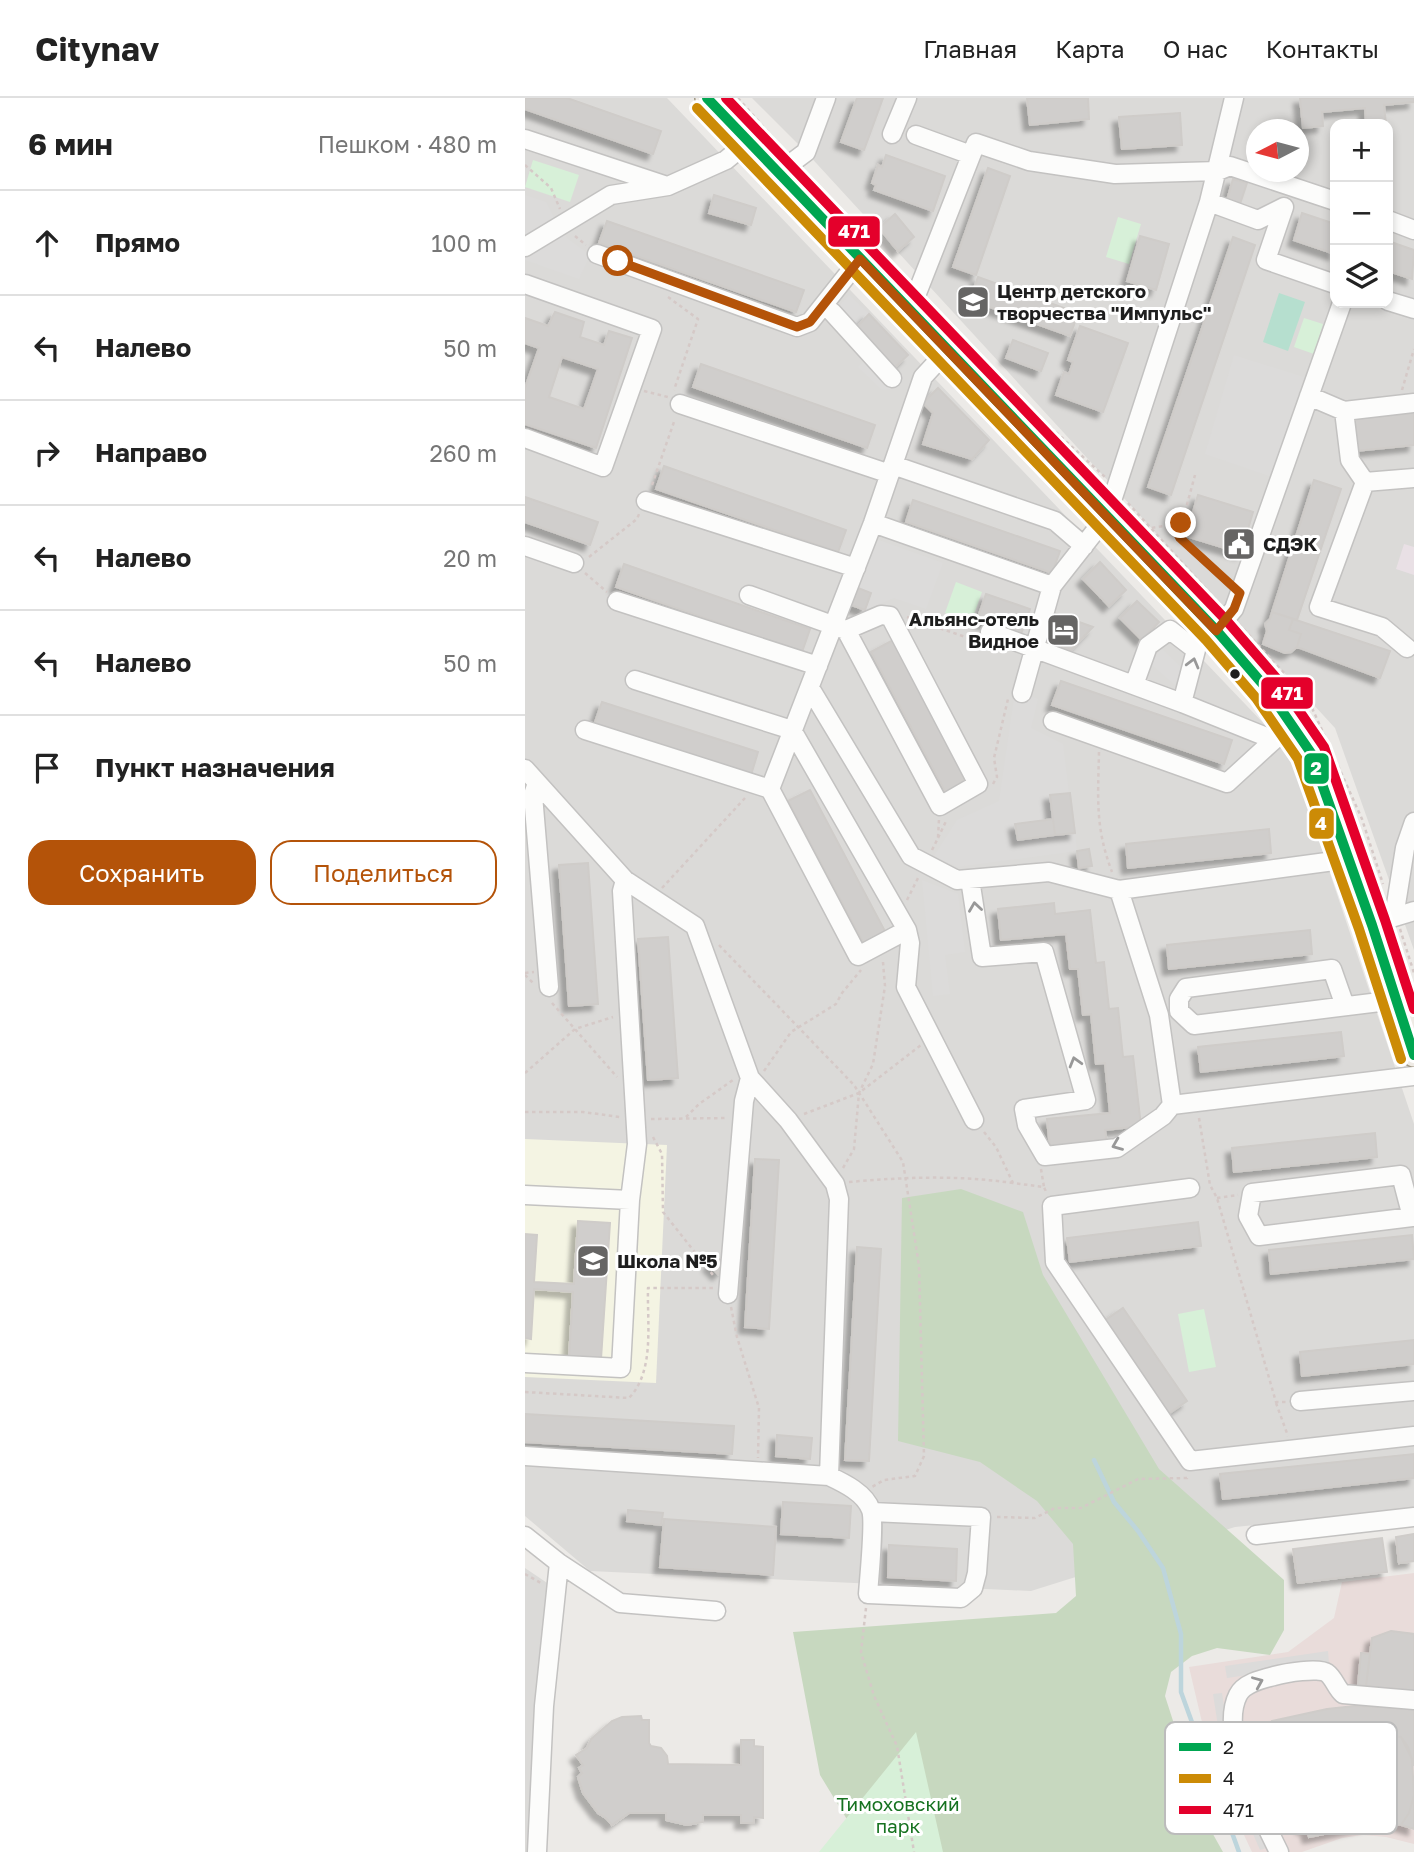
<!DOCTYPE html>
<html lang="ru">
<head>
<meta charset="utf-8">
<style>
	:root { --surface:#fff; --page:#f6f6f6; --text:#222; --muted:#767676; --line:#e0e0e0; --accent:#b45309 }
	body { margin:0; font-family:"Golos Text",sans-serif; background:var(--page); color:var(--text) }
	.controls { position:absolute; right:21px; top:21px; display:grid; overflow:hidden; border-radius:14px; box-shadow:0 4px 10px #0003 }
	.controls button { width:63px; height:63px; display:grid; place-items:center; padding:0; border:0; border-bottom:2px solid var(--line); background:var(--surface); color:var(--text); font:35px sans-serif }
	.compass { position:absolute; left:721px; top:21px; width:63px; height:63px; border-radius:50%; background:var(--surface); box-shadow:0 4px 10px #0003; rotate:264deg }
	.stop { position:absolute; width:21px; height:21px; margin:-16px; border:5px solid #b45309; border-radius:50%; background:#fff }
	.stop.end { background:#b45309; border-color:#fff; box-shadow:0 2px 7px #0008 }
	.list { margin:0; padding:0; list-style:none }
	h2 { display:flex; justify-content:space-between; align-items:center; height:91px; margin:0; padding:0 28px; font-size:30px }
	h2 small { font-size:23px; font-weight:400; color:var(--muted) }
	.list li { display:grid; grid-template-columns:46px 1fr auto; gap:21px; align-items:center; box-sizing:border-box; height:105px; padding:0 28px; border-top:2px solid var(--line) }
	.list b { display:block; font-size:26px; white-space:nowrap }
	.list em { font-size:23px; font-style:normal; color:var(--muted) }
	.actions { display:flex; gap:14px; padding:21px 28px }
	.actions a { flex:1; padding:16px 0; border:2px solid var(--accent); border-radius:21px; text-align:center; font-size:24px; color:var(--accent) }
	.actions .main { background:var(--accent); color:#fff }
	.icon { flex:none; width:38px; height:38px; fill:none; stroke:currentColor; stroke-width:2; stroke-linecap:round; stroke-linejoin:round }
	.map { position:relative; flex:none; width:889px; height:1754px; overflow:hidden }
	header { display:flex; align-items:center; gap:42px; box-sizing:border-box; height:98px; padding:0 35px; background:var(--surface); border-bottom:2px solid var(--line) }
	header strong { font-size:33px }
	nav { display:flex; gap:38px; margin-inline-start:auto; font-size:24px }
	main { display:flex }
	aside { flex:1; background:var(--surface) }
	.map>svg:first-child { display:block }
	.residential { fill:#dbdad8; fill-rule:evenodd }
	.commercial { fill:#e9dcda }
	.industrial { fill:#e9e0e5 }
	.education { fill:#f4f4e3 }
	.forest { fill:#c7d8bf }
	.park { fill:#d7f0d8 }
	.pitch { fill:#b6dfcf }
	.parking { fill:#dcdbda }
	.lines { fill:none; stroke-linecap:round; stroke-linejoin:round }
	.stream { stroke:#bdd5dc; stroke-width:4.5 }
	.building { fill:#d0cecc; stroke:#cfccc9; stroke-width:2; fill-rule:evenodd; filter:url(#shadow) }
	.minor-casing { stroke:#c3c2c1; stroke-width:21 }
	.major-casing { stroke:#a09886; stroke-width:26 }
	.path { stroke:#d5c9c7; stroke-width:2.5; stroke-dasharray:3.5 3.5; stroke-linecap:butt }
	.minor { stroke:#fcfcfb; stroke-width:18 }
	.major { stroke:#efebe5; stroke-width:23 }
	.bus-1-casing { stroke:#fff; stroke-width:16 }
	.bus-2-casing { stroke:#fff; stroke-width:16 }
	.bus-3-casing { stroke:#fff; stroke-width:16 }
	.bus-1 { stroke:#00a651; stroke-width:10 }
	.bus-2 { stroke:#cc8b06; stroke-width:10 }
	.bus-3 { stroke:#e4002b; stroke-width:10 }
	.oneway { stroke:#989898 }
	.route { stroke:#b45309; stroke-width:9 }
	.bus-dot { fill:#1e1e1e; stroke:#fff; stroke-width:2.5 }
	.labels { text-anchor:middle; stroke-width:6; stroke-linejoin:round; paint-order:stroke }
	.poi-label { font-size:19px; font-weight:bold; fill:#1e1e1e; stroke:#fff; text-anchor:start }
	.park-label { font-size:19px; fill:#167220; stroke:#fff }
	.key { fill:#fff; stroke:#bcbcbc; stroke-width:2 }
	.key-label { font-size:19px; fill:#1e1e1e }
	.line-badge { stroke:#fff; stroke-width:2.5 }
	.badge-label { font-size:19px; text-anchor:middle; font-weight:bold; fill:#fff }
</style>
</head>
<body>
<header>
<strong>Citynav</strong>
<nav><a>Главная</a><a>Карта</a><a>О нас</a><a>Контакты</a></nav>
</header>
<main>
<aside>
<h2>6 мин<small>Пешком · 480 m</small></h2>
<ul class="list">
<li><svg class="icon" aria-label="ahead" viewBox="0 0 24 24"><path d="M12 20V5M6 11l6-6 6 6"/></svg><div><b>Прямо</b></div><em>100 m</em></li>
<li><svg class="icon" aria-label="left" viewBox="0 0 24 24"><path d="M17 20v-9H6M10 6l-5 5 5 5"/></svg><div><b>Налево</b></div><em>50 m</em></li>
<li><svg class="icon" aria-label="right" viewBox="0 0 24 24"><path d="M7 20v-9h11M14 6l5 5-5 5"/></svg><div><b>Направо</b></div><em>260 m</em></li>
<li><svg class="icon" aria-label="left" viewBox="0 0 24 24"><path d="M17 20v-9H6M10 6l-5 5 5 5"/></svg><div><b>Налево</b></div><em>20 m</em></li>
<li><svg class="icon" aria-label="left" viewBox="0 0 24 24"><path d="M17 20v-9H6M10 6l-5 5 5 5"/></svg><div><b>Налево</b></div><em>50 m</em></li>
<li><svg class="icon" aria-label="arrive" viewBox="0 0 24 24"><path d="M6 21V4h12l-3 4 3 4H6"/></svg><div><b>Пункт назначения</b></div></li>
</ul>
<div class="actions"><a class="main">Сохранить</a><a>Поделиться</a></div>
</aside>
<div class="map">
<svg width="889" height="1754" viewBox="0 0 889 1754">
	<defs>
		<filter id="shadow"><feDropShadow dx="-6" dy="6" stdDeviation="2" flood-color="#0004"/></filter>
	</defs>
	<rect width="100%" height="100%" fill="#eceae7"/>
	<!-- residential -->
	<path class="residential" d="M0,0H142L742,629L768,665L889,1026V1411L710,1429L506,1493L65,1473L0,1418Z
		M227,0H889V852L810,630L281,54ZM810,26H863V205H810ZM732,32H774V74H732Z
		M0,1470L34,1493L17,1754H0Z"/>
	<!-- commercial -->
	<path class="commercial" d="M889,1475V1746L861,1739L838,1737L817,1740L777,1754H727L688,1671L664,1569L763,1554L809,1520L817,1484Z"/>
	<!-- industrial -->
	<path class="industrial" d="M879,446L889,449V477L871,471Z"/>
	<!-- education -->
	<path class="education" d="M0,1041L142,1047L131,1285L0,1279Z"/>
	<!-- forest -->
	<path class="forest" d="M436,1091L498,1114L518,1177L634,1371L759,1482V1532L745,1557L692,1550L667,1558L646,1574L640,1598L680,1722L698,1754H315L326,1728L295,1677L268,1534L531,1515L551,1498L548,1446L512,1403L455,1364L373,1343L377,1100Z"/>
	<!-- park -->
	<path class="park" d="M8,62L54,77L45,104L0,89Z
		M593,119L616,126L604,166L581,159Z
		M779,220L798,226L789,256L769,249Z
		M431,484L457,494L446,525L420,515Z
		M679,1211L691,1269L664,1274L653,1216Z
		M391,1634L418,1754H294Z"/>
	<!-- pitch -->
	<path class="pitch" d="M754,195L780,204L763,253L738,244Z"/>
	<!-- parking -->
	<path class="parking" d="M0,97L21,104L33,128L43,141L65,157L54,181L0,162Z
		M324,197L344,216L330,231L368,271L366,291L357,292L333,269L339,263L302,221Z
		M709,257L779,279L750,380L680,356Z
		M348,440L418,465L401,511L369,500L340,512L346,495L333,490L332,484Z
		M636,550L659,572L650,587L626,566Z
		M490,593L513,601L506,630L538,646L544,695L525,697L528,721L491,726L493,742L550,735L552,753L432,769L409,758L432,722L474,703Z
		M397,782L433,796L440,854L420,857L425,896L408,898Z
		M803,1553L804,1565L702,1580L700,1568Z
		M697,1595L706,1652L697,1654L688,1596Z
		M712,1674L744,1749L735,1752L703,1678Z"/>
	<g class="lines">
		<!-- stream -->
		<path class="stream" d="M569,1362L589,1404L613,1433L638,1470L656,1536V1594L714,1754"/>
	</g>
	<!-- building -->
	<path class="building" d="M0,0H42L136,33L128,56L0,11Z
		M332,0H358L339,52L316,44Z
		M502,0H563L564,21L505,27Z
		M775,0H889V4L859,7L861,26H841L840,10L797,14L798,28L778,30Z
		M655,15L657,47L597,51L594,19Z
		M361,57L420,78L408,113L349,92L351,87L347,85L353,67L357,69Z
		M463,70L485,78L451,177L428,169Z
		M708,81L722,85L715,106L702,102Z
		M189,97L231,110L226,127L184,115Z
		M777,115L810,126V156L769,142Z
		M370,116L389,139L373,153L354,130Z
		M82,123L279,192L271,214L74,145Z
		M615,138L644,146L631,192L602,183Z
		M708,139L730,147L646,397L623,389Z
		M863,143L889,152L887,181L863,173Z
		M453,179L553,215L545,238L445,202Z
		M30,214L59,224L55,239L79,247L84,233L107,240L71,350L0,326V290L14,250L0,245V220L23,228ZM37,259L73,271L59,311L24,299Z
		M344,216L383,257L368,271L330,231Z
		M555,228L603,245L578,314L531,297L539,274L544,276L548,264L543,262Z
		M488,242L523,255L516,273L481,260Z
		M176,266L350,327L342,350L168,289Z
		M413,290L464,342L447,361L398,346L408,315L398,305Z
		M889,315V347L831,353L828,321Z
		M139,368L321,432L313,454L131,391Z
		M789,382L816,391L772,522L747,514Z
		M673,397L728,414L716,455L661,438Z
		M0,399L73,424L65,447L0,424Z
		M388,402L535,453L527,475L381,424Z
		M575,464L601,492L584,508L558,481Z
		M99,466L285,531L277,554L91,489Z
		M333,490L346,495L340,512L326,507Z
		M461,496L505,511L496,536L452,522Z
		M612,503L634,524L617,542L595,520Z
		M526,514L568,529L546,552L517,542Z
		M747,514L768,521L764,532L776,536L772,549L766,554L760,555L738,546L742,533L740,526L745,521Z
		M768,521L865,553L855,580L772,549L776,536L764,532Z
		M368,542L445,687L423,699L346,554Z
		M536,583L707,642L699,666L527,607Z
		M77,604L233,654L226,677L69,627Z
		M285,692L362,837L340,848L263,703Z
		M545,695L550,735L530,737L525,697Z
		M528,721L530,737L493,742L490,726Z
		M744,731L746,755L603,770L601,746Z
		M564,751L567,768L554,770L552,753Z
		M63,765L73,906L44,908L34,767Z
		M529,805L530,816L565,812L571,865L579,864L584,911L593,910L598,959L608,958L616,1028L580,1032L582,1045L525,1051L522,1021L585,1015L580,965L571,966L566,916L558,917L553,871H545L541,836L476,842L473,811Z
		M785,832L787,856L644,871L642,847Z
		M143,839L153,980L123,982L113,841Z
		M816,934L819,958L676,974L673,949Z
		M850,1035L852,1059L709,1074L707,1050Z
		M230,1061L254,1062L244,1231L220,1229Z
		M53,1123L85,1125L76,1261L44,1259L48,1194L9,1191L6,1241L0,1240V1136L12,1137L9,1184L49,1186Z
		M673,1124L676,1148L545,1164L542,1140Z
		M887,1137L889,1161L746,1176L744,1152Z
		M332,1149L356,1151L344,1363L320,1362Z
		M192,1159L201,1168L193,1176L184,1167Z
		M598,1210L662,1303L643,1316L579,1223Z
		M889,1242V1266L777,1278L775,1254Z
		M0,1316L209,1328L207,1356L0,1344Z
		M252,1337L287,1340L285,1361L251,1358Z
		M889,1356V1380L698,1401L695,1376Z
		M258,1404L326,1408L324,1440L256,1436Z
		M103,1412L138,1415L136,1427L102,1423Z
		M139,1421L251,1429L248,1477L135,1469Z
		M889,1436V1463L874,1465L871,1439Z
		M857,1440L862,1474L773,1485L768,1451Z
		M364,1447L432,1451L431,1483L363,1479Z
		M866,1533L889,1536V1594L841,1588L847,1540Z
		M836,1555L845,1556L841,1588L833,1587Z
		M830,1608L889,1610V1668L883,1649L876,1639L848,1637L835,1640L826,1667L827,1687L834,1707L849,1726L784,1739L781,1729L777,1730L747,1623L802,1611Z
		M116,1618L117,1622H124V1645L126,1648L136,1650L142,1658L143,1666L216,1667V1642H229V1648L238,1649V1720L229,1719V1725H216V1717H178V1724L162,1727L141,1722V1715H104L87,1727L82,1721L73,1715L58,1695L53,1679L57,1675L54,1670L58,1667L51,1657L62,1650L66,1641L87,1623L97,1619Z
		M848,1637L876,1639L887,1661L889,1697L884,1715L876,1727L859,1725L849,1726L839,1715L830,1697L826,1677L828,1658L835,1640Z
		M889,1697V1731L876,1727L884,1715Z"/>
	<g class="lines">
		<defs>
			<path id="minor" d="M367,36L382,0
				M391,37L446,57
				M0,41L139,87
				M257,79L269,63L281,54L301,0
				M684,104L733,122L759,109L741,162L810,186
				M863,122L889,132
				M0,149L86,97L143,88L201,62L223,44
				M72,156L272,229L285,224L335,161
				M0,186L127,231L78,369L0,340
				M863,203L889,211
				M385,213L451,45L504,63L590,76L693,73L705,68L810,103
				M307,214L367,280
				M784,298L819,313L889,305
				M155,306L365,376
				M819,313L825,362L840,384
				M368,367L530,423L559,448
				M840,384L794,509L857,529L882,550
				M840,384L889,380
				M121,403L331,470
				M348,425L527,488
				M0,448L49,465
				M224,497L321,532L356,517L365,518L453,686L415,708L321,532
				M92,503L293,568
				M691,532L709,511L817,205
				M465,534L657,605L671,552L645,532L623,548L609,587
				M110,582L267,632L382,832L385,845L381,889L449,1022
				M285,590L386,758L432,782L524,774L594,792L634,917L647,1007L889,978
				M497,595L527,488L582,418L684,104L709,0
				M657,605L749,642
				M528,623L702,685L749,642L771,629
				M60,632L245,691
				M0,671L100,782L170,828L225,980L263,1022L310,1086L314,1101L304,1378
				M12,685L8,697L24,889
				M445,781L457,859L519,854L561,1002L499,1011L502,1027L520,1058L592,1050L638,1018L647,1007
				M594,792L824,761
				M869,819L880,750L889,724
				M860,822L889,813
				M382,832L333,858L245,691L348,425L398,279L422,253
				M820,908L807,871L661,890L654,901V913L669,927L871,902
				M665,1090L527,1108L530,1164L665,1363L889,1338
				M0,1097L105,1102
				M887,1119L876,1077L727,1095L723,1118L734,1138L887,1119H889
				M203,1196L219,1003L225,980
				M0,1265L96,1270L105,1102L112,1046L97,793L100,782
				M775,1303L889,1293
				M0,1358L304,1378C319,1385 340,1395 346,1412C350,1423 344,1481 343,1496L436,1500L448,1490L452,1475L456,1419L347,1414
				M731,1437L889,1419
				M0,1438L34,1465L95,1505L191,1513
				M12,1754L19,1608L34,1465
				M754,1754C736,1717 693,1636 713,1597C719,1585 737,1581 749,1578C760,1575 794,1569 802,1575C809,1580 811,1590 818,1596L889,1602"/>
			<path id="major" d="M182,0L691,532C727,571 760,609 786,655L847,827L889,957"/>
		</defs>
		<!-- minor casing -->
		<use href="#minor" class="minor-casing"/>
		<!-- major casing -->
		<use href="#major" class="major-casing"/>
		<!-- path -->
		<path class="path" d="M213,0L259,52
			M0,67L26,90L35,111
			M50,138L61,147
			M143,199L173,221L149,292
			M877,292L889,251
			M119,293L143,299
			M510,315L580,379
			M127,387L150,321
			M603,405L695,506
			M648,427L655,440L703,484
			M620,431L657,425L670,377
			M64,459L112,421L114,416
			M60,475L82,494
			M382,519L452,543
			M714,526L783,601L837,721L858,786
			M574,654C573,701 570,729 587,774
			M468,686L472,679L469,660L483,601
			M413,740L422,721
			M407,752L413,740L414,721
			M137,790L220,700
			M382,802L393,780
			M875,831L889,875
			M194,847L329,987L378,1064L394,1168L399,1358L390,1378L359,1382L347,1389
			M0,875L9,874
			M0,877L8,885
			M27,905L92,979
			M239,973L266,934L311,906L317,895L336,872
			M0,975L50,931L88,919
			M0,1014H58L95,1019
			M279,1016L334,995L396,947
			M161,1019L174,1006L208,982
			M674,1020L685,1087L692,1100L751,1304H761
			M126,1021L203,1020
			M459,1034L471,1049L488,1085L519,1089L522,1096
			M128,1039L137,1056L138,1114L188,1177
			M318,1070L329,1051L334,995L348,966L360,888L358,864
			M516,1071L519,1089
			M324,1084C381,1079 431,1077 488,1085
			M692,1100L713,1097
			M206,1209L212,1239L234,1310L233,1360
			M0,1294L104,1300C130,1273 122,1225 123,1190H188
			M751,1305L763,1338
			M472,1419L510,1420L530,1410H556L613,1381L662,1380L663,1377
			M0,1476L16,1485
			M341,1510L336,1554L349,1598L372,1648L389,1754"/>
		<!-- minor -->
		<use href="#minor" class="minor"/>
		<!-- major -->
		<use href="#major" class="major"/>
		<defs>
			<path id="bus-1" d="M182,0L691,532L742,591L786,655L847,827L889,957"/>
			<path id="bus-2" d="M172,10L681,542L731,600L773,661L834,831L876,961"/>
			<path id="bus-3" d="M201,0L701,522L753,582L799,649L860,822L889,911"/>
		</defs>
		<!-- bus-1 casing -->
		<use href="#bus-1" class="bus-1-casing"/>
		<!-- bus-2 casing -->
		<use href="#bus-2" class="bus-2-casing"/>
		<!-- bus-3 casing -->
		<use href="#bus-3" class="bus-3-casing"/>
		<!-- bus-1 -->
		<use href="#bus-1" class="bus-1"/>
		<!-- bus-2 -->
		<use href="#bus-2" class="bus-2"/>
		<!-- bus-3 -->
		<use href="#bus-3" class="bus-3"/>
	</g>
	<!-- one-way arrows -->
	<defs><path id="oneway-chevron" d="M-2-3.5L2.5 0L-2 3.5" fill="none" stroke-width="1.6" stroke-linecap="round" stroke-linejoin="round" transform="scale(1.75)"/></defs>
	<g class="oneway">
		<use href="#oneway-chevron" transform="translate(668 565) rotate(-75)"/>
		<use href="#oneway-chevron" transform="translate(450 809) rotate(-98)"/>
		<use href="#oneway-chevron" transform="translate(550 964) rotate(-106)"/>
		<use href="#oneway-chevron" transform="translate(592 1047) rotate(158)"/>
		<use href="#oneway-chevron" transform="translate(733 1584) rotate(-23)"/>
	</g>
	<g class="lines">
		<!-- route -->
		<path class="route" d="M93,163L272,229L285,224L335,161L691,533L709,511L715,495L655,440L648,427L656,425"/>
	</g>
	<!-- icons -->
	<defs>
		<symbol id="school-square" viewBox="-11 -11 22 22"><rect x="-9" y="-9" width="18" height="18" rx="4" fill="#666564" stroke="#fff"/><path d="M0-5L7-2L0 1L-7-2ZM-4 1L0 2.5L4 1V4Q0 6-4 4Z" fill="#fff"/></symbol>
		<symbol id="civic-square" viewBox="-11 -11 22 22"><rect x="-9" y="-9" width="18" height="18" rx="4" fill="#666564" stroke="#fff"/><path d="M-.6-6.5H3V-4.5H.6V-3L4-1V1h2V6H-6V1h2V-1L-.6-3ZM-1.2 2.5V6h2.4V2.5Z" fill="#fff"/></symbol>
		<symbol id="hotel-square" viewBox="-11 -11 22 22"><rect x="-9" y="-9" width="18" height="18" rx="4" fill="#666564" stroke="#fff"/><path d="M-6-4.5h1.5V1H6V5H4.5V3h-9V5H-6ZM-4 0a1.8 1.8 0 1 1 3.6 0ZM.5 0V-2.5h3Q6-2.5 6 0Z" fill="#fff"/></symbol>
	</defs>
	<g fill-rule="evenodd">
		<use href="#school-square" x="429" y="185" width="38" height="38"/>
		<use href="#civic-square" x="695" y="427" width="38" height="38"/>
		<use href="#hotel-square" x="519" y="513" width="38" height="38"/>
		<use href="#school-square" x="49" y="1144" width="38" height="38"/>
	</g>
	<!-- markers -->
	<circle class="bus-dot" cx="710" cy="576" r="6"/>
	<g class="labels">
		<!-- poi labels -->
		<g class="poi-label">
			<text x="472" y="200">Центр детского<tspan x="472" dy="22">творчества "Импульс"</tspan></text>
			<text x="738" y="453">СДЭК</text>
			<text x="514" y="528" text-anchor="end">Альянс-отель<tspan x="514" dy="22">Видное</tspan></text>
			<text x="92" y="1170">Школа №5</text>
		</g>
		<!-- park labels -->
		<g class="park-label">
			<text x="373" y="1713">Тимоховский<tspan x="373" dy="22">парк</tspan></text>
		</g>
	</g>
	<!-- legend -->
	<rect x="640" y="1624" width="232" height="112" rx="10" class="key"/>
	<rect x="654" y="1645" width="32" height="8" fill="#00a651"/>
	<rect x="654" y="1676" width="32" height="9" fill="#cc8b06"/>
	<rect x="654" y="1708" width="32" height="8" fill="#e4002b"/>
	<g class="key-label">
		<text x="698" y="1656">2</text>
		<text x="698" y="1687">4</text>
		<text x="698" y="1719">471</text>
	</g>
	<g class="line-badge">
		<rect x="302" y="117" width="54" height="33" rx="7" fill="#e4002b"/>
		<rect x="735" y="578" width="54" height="34" rx="7" fill="#e4002b"/>
		<rect x="778" y="654" width="27" height="33" rx="7" fill="#00a651"/>
		<rect x="783" y="709" width="27" height="33" rx="7" fill="#cc8b06"/>
	</g>
	<g class="badge-label">
		<text x="329" y="140">471</text>
		<text x="762" y="602">471</text>
		<text x="791" y="677">2</text>
		<text x="796" y="732">4</text>
	</g>
</svg>
<div class="controls">
<button>+</button>
<button>−</button>
<button><svg class="icon" aria-label="layers" viewBox="0 0 24 24"><path d="M12 4l9 5-9 5-9-5zM3 14l9 5 9-5"/></svg></button>
</div>
<svg class="compass" viewBox="-18 -18 36 36"><path d="M0-13l5 13h-10z" fill="#e53935"/><path d="M0 13l5-13h-10z" fill="#767676"/></svg>
<div class="stop" style="left:93px;top:163px"></div>
<div class="stop end" style="left:656px;top:425px"></div>
</div>
</main>
</body>
</html>
